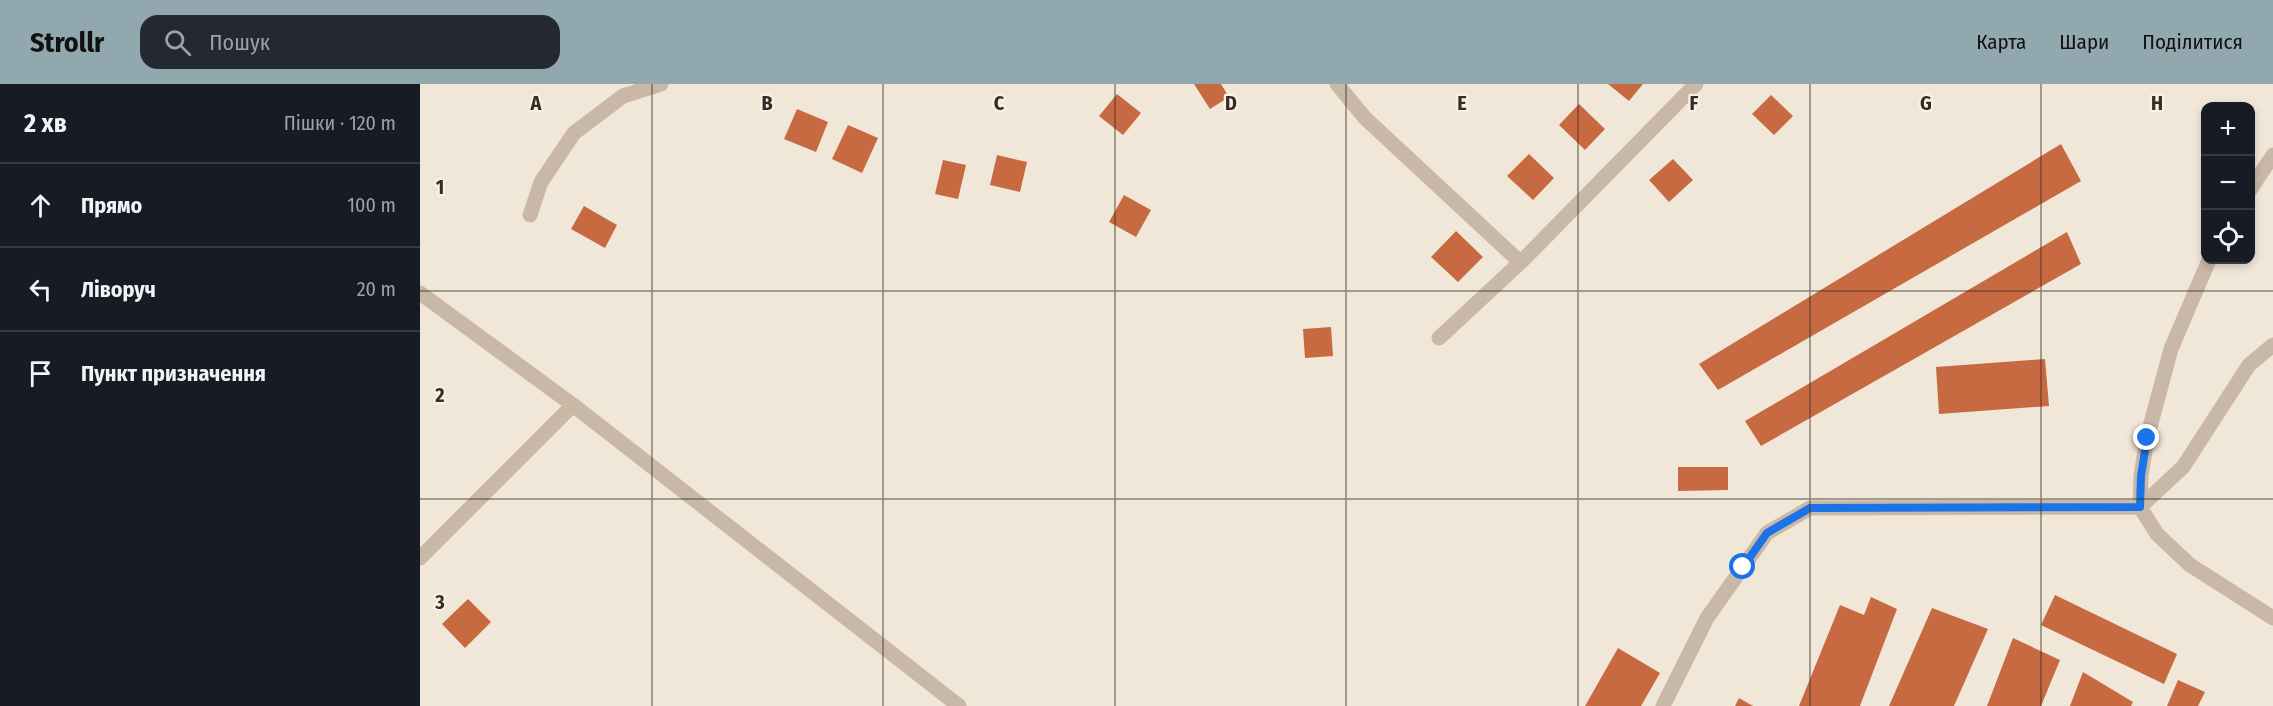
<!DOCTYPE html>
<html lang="uk">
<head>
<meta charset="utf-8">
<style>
	:root { --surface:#171b24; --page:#242831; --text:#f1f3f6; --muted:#9ea1a6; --line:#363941; --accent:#91a9ae }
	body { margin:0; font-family:"Fira Sans Condensed",sans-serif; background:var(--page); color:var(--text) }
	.controls { position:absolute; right:18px; top:18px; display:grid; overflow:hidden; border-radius:12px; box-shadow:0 3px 9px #0003 }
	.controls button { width:54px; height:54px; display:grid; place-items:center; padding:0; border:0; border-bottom:2px solid var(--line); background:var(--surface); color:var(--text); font:30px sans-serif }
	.stop { position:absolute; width:18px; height:18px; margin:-14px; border:4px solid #1a73e8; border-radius:50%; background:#fff }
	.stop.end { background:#1a73e8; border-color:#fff; box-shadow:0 2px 6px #0008 }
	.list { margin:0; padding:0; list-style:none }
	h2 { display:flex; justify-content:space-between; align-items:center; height:78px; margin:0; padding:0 24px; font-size:26px }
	h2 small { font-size:20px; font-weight:400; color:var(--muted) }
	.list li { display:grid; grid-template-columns:39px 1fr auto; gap:18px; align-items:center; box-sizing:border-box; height:84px; padding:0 24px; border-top:2px solid var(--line) }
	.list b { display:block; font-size:22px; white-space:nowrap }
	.list em { font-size:20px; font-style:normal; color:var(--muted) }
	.icon { flex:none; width:33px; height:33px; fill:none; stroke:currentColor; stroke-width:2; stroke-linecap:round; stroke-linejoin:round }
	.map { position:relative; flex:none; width:1853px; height:622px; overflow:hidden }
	header { display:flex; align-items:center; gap:36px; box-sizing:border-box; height:84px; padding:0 30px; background:var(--accent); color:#111 }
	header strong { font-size:28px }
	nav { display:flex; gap:33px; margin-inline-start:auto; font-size:21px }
	.search { width:420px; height:54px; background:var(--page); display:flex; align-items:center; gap:15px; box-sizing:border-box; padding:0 21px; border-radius:18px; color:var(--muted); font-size:22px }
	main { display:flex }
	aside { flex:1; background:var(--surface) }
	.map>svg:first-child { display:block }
	.building { fill:#c76a41 }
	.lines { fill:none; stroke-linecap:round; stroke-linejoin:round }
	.minor { stroke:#c9b8a5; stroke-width:15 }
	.route { stroke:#1a73e8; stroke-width:8 }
	.grid { fill:none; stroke:#352c26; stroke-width:1.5; stroke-opacity:0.55 }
	.grid-label { font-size:20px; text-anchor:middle; font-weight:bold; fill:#352c26; stroke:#f9f1e5; stroke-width:4.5; stroke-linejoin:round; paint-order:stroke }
</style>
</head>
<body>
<header>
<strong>Strollr</strong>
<div class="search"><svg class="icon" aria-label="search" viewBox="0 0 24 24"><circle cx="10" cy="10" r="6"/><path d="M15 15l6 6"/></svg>Пошук</div>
<nav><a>Карта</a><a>Шари</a><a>Поділитися</a></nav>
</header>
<main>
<aside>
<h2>2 хв<small>Пішки · 120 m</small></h2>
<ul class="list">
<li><svg class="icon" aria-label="ahead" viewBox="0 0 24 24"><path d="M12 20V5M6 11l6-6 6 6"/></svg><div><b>Прямо</b></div><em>100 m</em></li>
<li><svg class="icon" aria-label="left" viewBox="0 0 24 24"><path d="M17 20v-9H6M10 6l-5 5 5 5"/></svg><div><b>Ліворуч</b></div><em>20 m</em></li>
<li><svg class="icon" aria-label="arrive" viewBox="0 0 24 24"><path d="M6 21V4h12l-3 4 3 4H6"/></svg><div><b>Пункт призначення</b></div></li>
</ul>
</aside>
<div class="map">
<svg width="1853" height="622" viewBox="0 0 1853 622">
	<rect width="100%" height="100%" fill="#f1e7d9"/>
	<!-- building -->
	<path class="building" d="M774,0H801L809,13L790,25Z
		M1188,0H1223L1209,17Z
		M697,10L721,29L703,51L679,32Z
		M1351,11L1373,32L1354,51L1332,30Z
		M1159,20L1185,45L1165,66L1139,41Z
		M377,25L408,38L396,68L364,55Z
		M428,41L458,54L442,89L412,75Z
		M1641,60L1661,97L1298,306L1279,280Z
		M1109,70L1134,94L1113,116L1087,92Z
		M577,71L607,78L600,108L570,101Z
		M1253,75L1273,96L1249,118L1229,96Z
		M523,76L546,81L538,115L515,110Z
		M704,111L731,126L716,153L689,138Z
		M164,122L197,141L185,164L151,145Z
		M1036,147L1063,173L1038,198L1011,173Z
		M1647,148L1661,180L1341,362L1325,337Z
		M911,243L913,272L885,274L883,245Z
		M1625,275L1629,322L1519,330L1516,283Z
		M1258,383H1308V406L1258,407Z
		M1635,511L1757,570L1744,600L1621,541Z
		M1451,513L1477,525L1440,622H1379L1420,521L1444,531Z
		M48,515L71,538L45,564L22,540Z
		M1512,524L1568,545L1534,622H1469Z
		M1593,554L1640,576L1621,622H1567Z
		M1198,564L1240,589L1221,622H1165Z
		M1663,588L1713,618L1711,622H1650Z
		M1758,596L1785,608L1778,622H1747Z
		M1319,614L1333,622H1315Z"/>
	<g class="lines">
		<!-- minor -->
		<path class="minor" d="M917,0L945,34L1100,178
			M1830,106L1853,71
			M110,131L121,98L154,49L203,12L241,0
			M1789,176L1751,265L1727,354L1721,392L1720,423L1737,450L1770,481L1853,534
			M0,209L153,321L539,622
			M1019,254L1104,175L1276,0
			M0,474L153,321
			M1243,622L1287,534L1347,449L1390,424L1720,423L1763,383L1829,281L1853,261"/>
	</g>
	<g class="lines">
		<!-- route -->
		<path class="route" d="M1323,483L1347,449L1390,424L1720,423L1721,392L1727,354"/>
	</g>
	<!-- grid -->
	<path class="grid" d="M232,0V622M463,0V622M695,0V622M926,0V622M1158,0V622M1390,0V622M1621,0V622M0,207H1853M0,415H1853"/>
	<g class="grid-label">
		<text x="116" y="26">A</text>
		<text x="347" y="26">B</text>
		<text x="579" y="26">C</text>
		<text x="811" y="26">D</text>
		<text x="1042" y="26">E</text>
		<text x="1274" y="26">F</text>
		<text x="1506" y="26">G</text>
		<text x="1737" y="26">H</text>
		<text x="20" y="110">1</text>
		<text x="20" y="318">2</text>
		<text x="20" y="525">3</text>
	</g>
</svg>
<div class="controls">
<button>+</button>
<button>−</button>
<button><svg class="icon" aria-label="locate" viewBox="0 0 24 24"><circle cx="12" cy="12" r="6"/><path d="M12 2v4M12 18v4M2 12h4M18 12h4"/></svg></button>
</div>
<div class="stop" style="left:1323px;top:483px"></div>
<div class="stop end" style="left:1727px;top:354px"></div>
</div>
</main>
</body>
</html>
